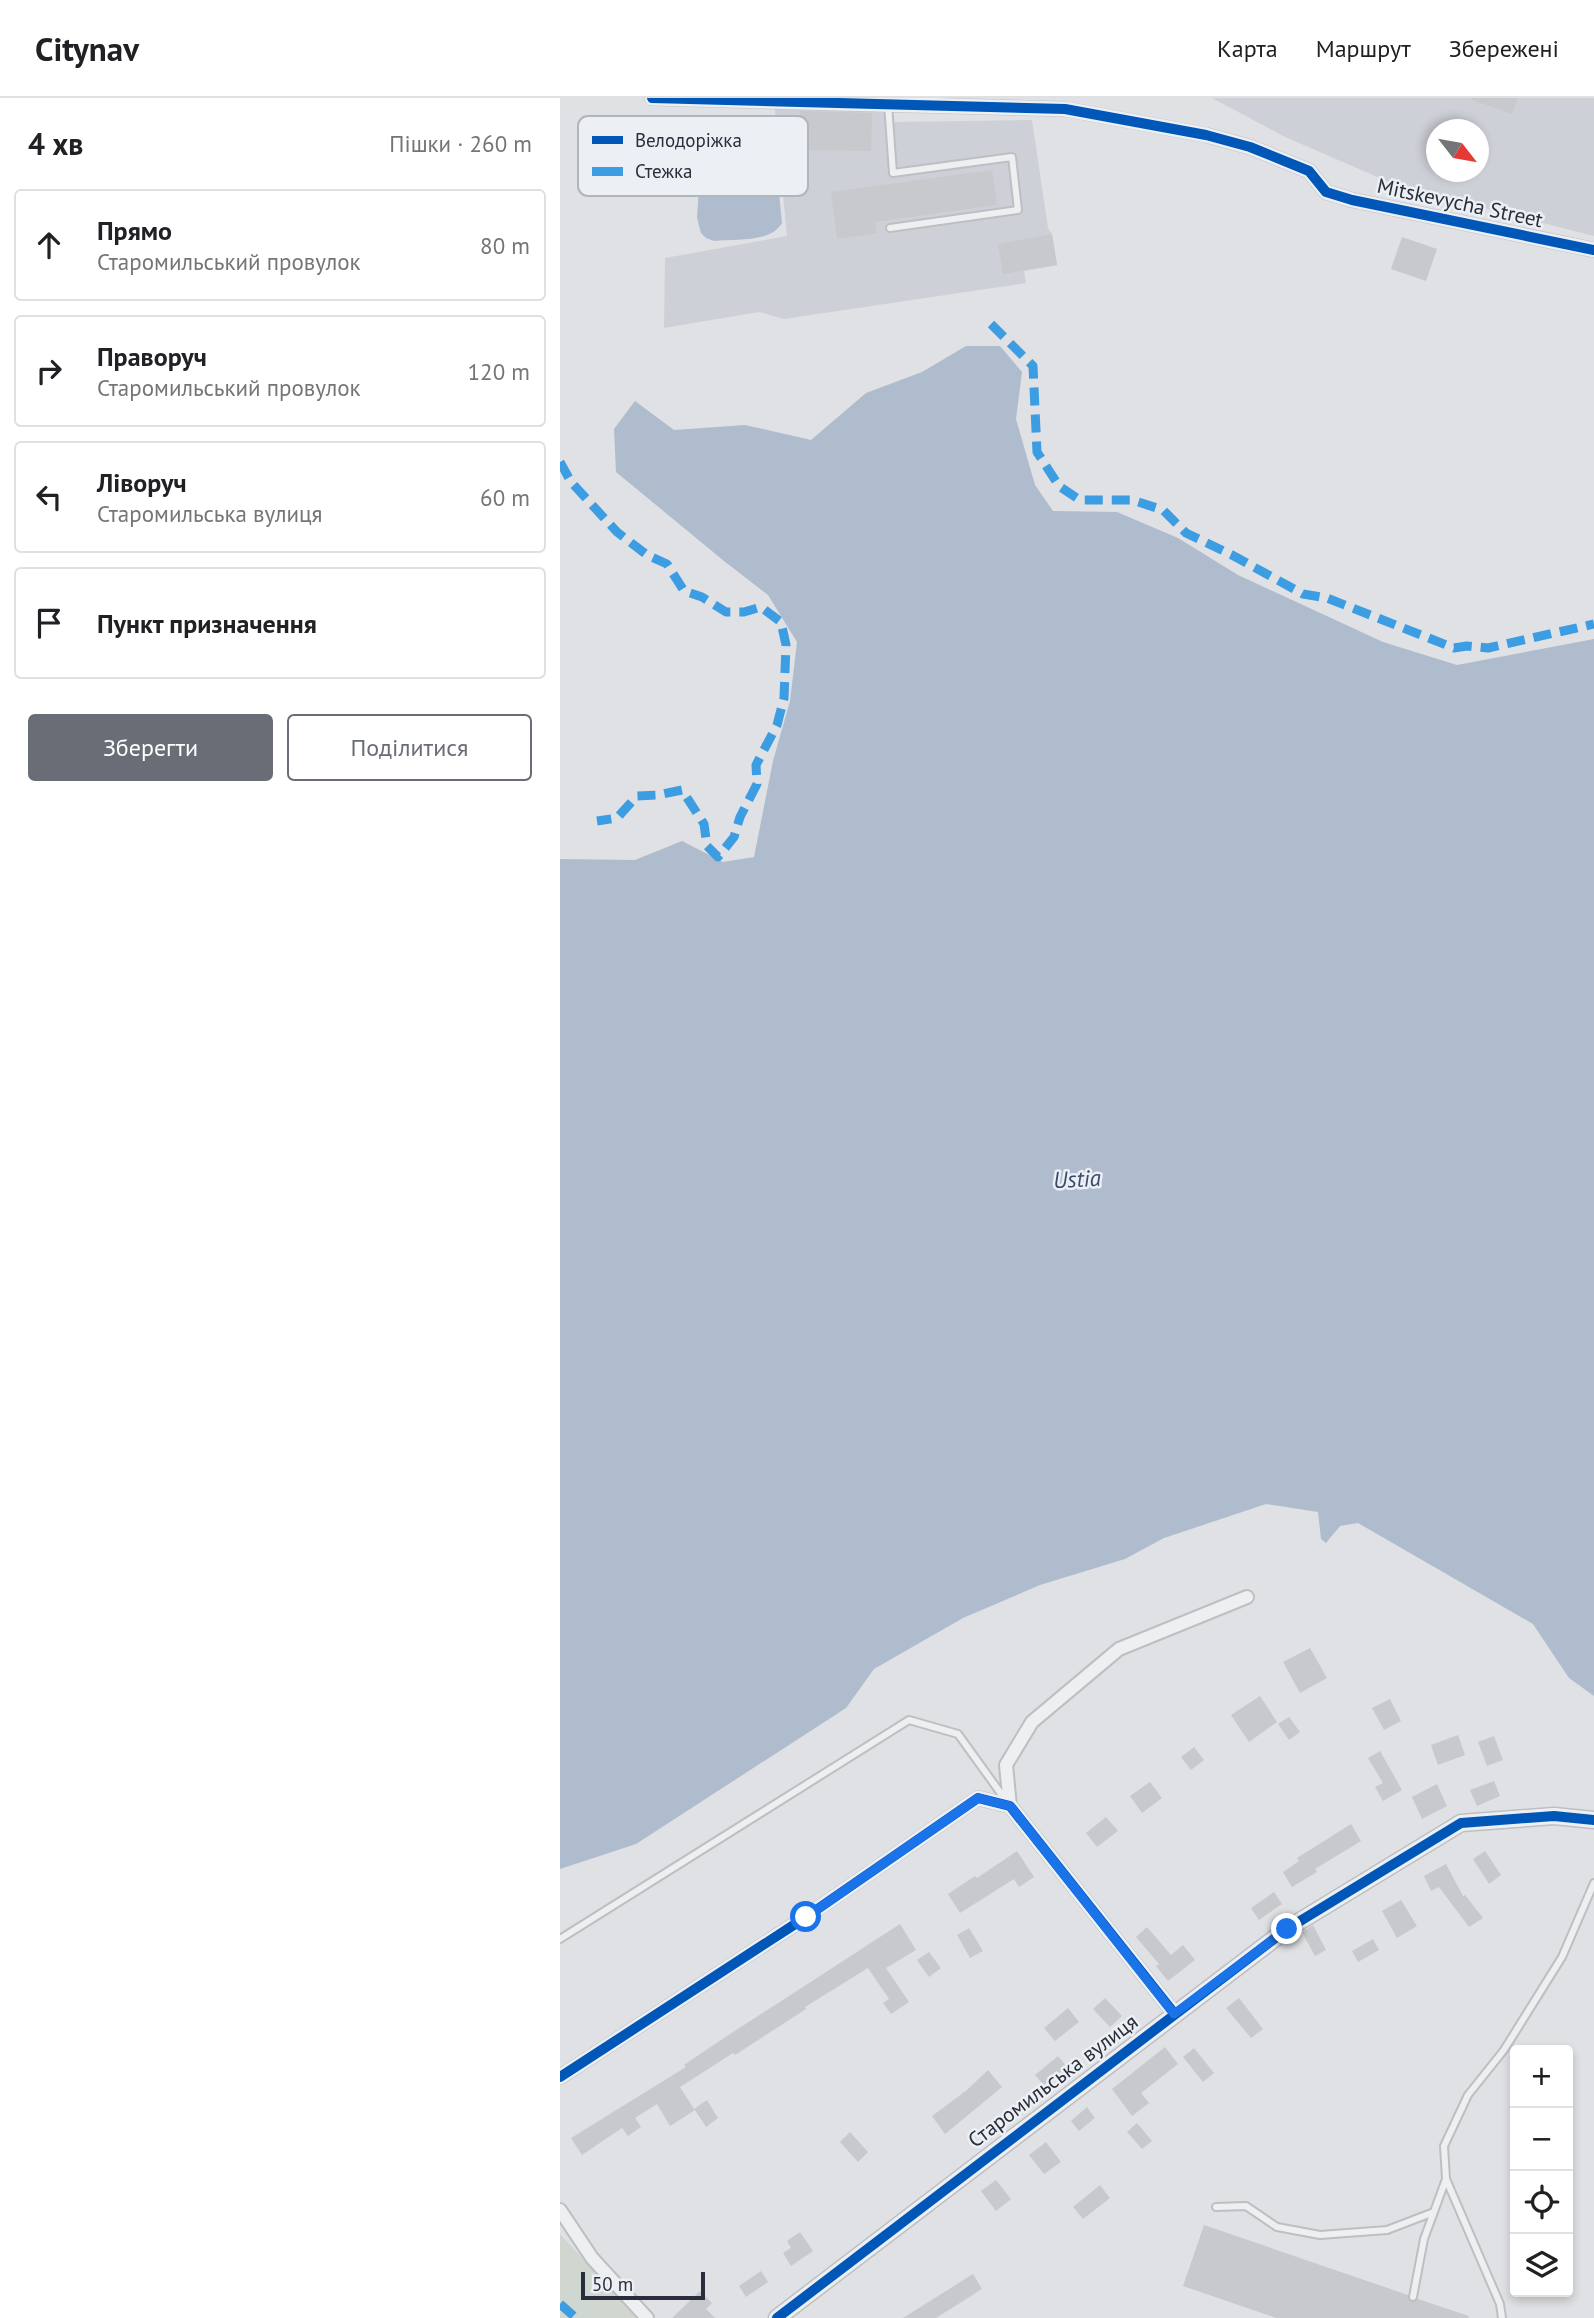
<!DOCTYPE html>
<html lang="uk">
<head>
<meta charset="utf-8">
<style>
	:root { --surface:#fff; --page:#f6f6f6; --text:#202124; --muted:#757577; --line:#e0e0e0; --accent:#686d76 }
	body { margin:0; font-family:"PT Sans",sans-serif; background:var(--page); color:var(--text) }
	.controls { position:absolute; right:21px; bottom:21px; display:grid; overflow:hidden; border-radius:7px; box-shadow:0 4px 10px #0003 }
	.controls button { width:63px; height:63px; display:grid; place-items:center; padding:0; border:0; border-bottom:2px solid var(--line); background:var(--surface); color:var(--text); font:35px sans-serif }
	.compass { position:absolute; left:866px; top:21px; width:63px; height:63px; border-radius:50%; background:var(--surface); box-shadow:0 4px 10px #0003; rotate:121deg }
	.scale { position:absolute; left:21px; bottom:18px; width:124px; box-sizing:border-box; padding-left:7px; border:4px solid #282e3b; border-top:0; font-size:19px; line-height:24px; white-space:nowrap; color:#282e3b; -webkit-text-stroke:5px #eceff4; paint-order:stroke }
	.stop { position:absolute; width:21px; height:21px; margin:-16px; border:5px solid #1a73e8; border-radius:50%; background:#fff }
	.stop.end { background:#1a73e8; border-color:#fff; box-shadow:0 2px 7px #0008 }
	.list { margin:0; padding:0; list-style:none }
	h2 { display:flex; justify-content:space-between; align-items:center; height:91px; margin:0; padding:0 28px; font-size:30px }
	h2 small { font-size:23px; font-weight:400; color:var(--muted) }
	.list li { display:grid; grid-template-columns:46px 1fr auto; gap:21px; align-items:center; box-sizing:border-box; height:112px; margin:0 14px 14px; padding:0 14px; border:2px solid var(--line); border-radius:7px }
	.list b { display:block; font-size:26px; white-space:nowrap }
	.list p { margin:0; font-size:23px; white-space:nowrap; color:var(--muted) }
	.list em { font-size:23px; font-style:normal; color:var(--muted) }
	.actions { display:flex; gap:14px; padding:21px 28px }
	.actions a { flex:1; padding:16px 0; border:2px solid var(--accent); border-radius:7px; text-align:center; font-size:24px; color:var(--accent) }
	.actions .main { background:var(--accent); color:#fff }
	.icon { flex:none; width:38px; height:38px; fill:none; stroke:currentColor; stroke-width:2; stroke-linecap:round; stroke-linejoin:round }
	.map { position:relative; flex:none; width:1034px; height:2220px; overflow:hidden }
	header { display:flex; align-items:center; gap:42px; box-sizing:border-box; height:98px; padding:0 35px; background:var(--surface); border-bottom:2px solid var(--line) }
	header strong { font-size:33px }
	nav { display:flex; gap:38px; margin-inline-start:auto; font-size:24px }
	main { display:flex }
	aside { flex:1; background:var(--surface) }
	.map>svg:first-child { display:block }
	.built { fill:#ced0d7; fill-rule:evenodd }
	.green { fill:#cfd7d0 }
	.water { fill:#afbccd }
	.building { fill:#c7c9cc }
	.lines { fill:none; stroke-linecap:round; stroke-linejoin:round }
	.service-casing { stroke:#bdbfc2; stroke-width:10 }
	.minor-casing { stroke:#bdbfc2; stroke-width:16 }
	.tertiary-casing { stroke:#bdbfc2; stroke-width:19 }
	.service { stroke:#eeeff1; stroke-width:6 }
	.minor { stroke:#eeeff1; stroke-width:12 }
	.tertiary { stroke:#eeeff1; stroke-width:16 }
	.quiet { stroke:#3d9de2; stroke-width:9; stroke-dasharray:18 9; stroke-linecap:butt }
	.cycleway-casing { stroke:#eceff4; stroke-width:15 }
	.cycleway { stroke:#0057b8; stroke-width:10 }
	.route { stroke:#1a73e8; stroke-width:9 }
	.labels { text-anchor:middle; stroke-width:5; stroke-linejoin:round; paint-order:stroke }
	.street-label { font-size:21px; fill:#282e3b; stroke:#eceff4 }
	.water-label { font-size:23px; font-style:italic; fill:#374b6a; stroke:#eceff4 }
	.key { fill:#eceff4; stroke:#b1b5bc; stroke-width:2 }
	.key-label { font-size:19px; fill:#282e3b }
</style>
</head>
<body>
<header>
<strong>Citynav</strong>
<nav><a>Карта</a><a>Маршрут</a><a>Збережені</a></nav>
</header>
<main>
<aside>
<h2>4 хв<small>Пішки · 260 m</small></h2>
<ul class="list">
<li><svg class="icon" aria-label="ahead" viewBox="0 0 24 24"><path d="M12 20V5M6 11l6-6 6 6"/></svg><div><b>Прямо</b><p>Старомильський провулок</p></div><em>80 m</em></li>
<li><svg class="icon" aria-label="right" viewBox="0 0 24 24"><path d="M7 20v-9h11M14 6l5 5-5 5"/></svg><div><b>Праворуч</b><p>Старомильський провулок</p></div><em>120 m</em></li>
<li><svg class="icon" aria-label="left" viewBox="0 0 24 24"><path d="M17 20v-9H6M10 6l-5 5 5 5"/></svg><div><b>Ліворуч</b><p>Старомильська вулиця</p></div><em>60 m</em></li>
<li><svg class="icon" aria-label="arrive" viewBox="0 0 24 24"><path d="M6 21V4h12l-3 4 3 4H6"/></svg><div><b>Пункт призначення</b></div></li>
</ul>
<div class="actions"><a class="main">Зберегти</a><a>Поділитися</a></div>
</aside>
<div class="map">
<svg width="1034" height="2220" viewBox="0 0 1034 2220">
	<rect width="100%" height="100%" fill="#dfe1e4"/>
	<!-- built -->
	<path class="built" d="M652,0H1034V138L838,88L723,38ZM876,32H918V74H876Z
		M214,3L328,6L330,24L472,22L488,130L492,136L497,167L464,173L466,185L224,221L199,214L104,230L105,160L227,138Z"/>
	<!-- green -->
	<path class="green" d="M0,2136L78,2220H0Z"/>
	<!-- water -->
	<path class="water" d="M152,23L198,24L210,33L214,45L222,125C211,145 174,141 154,143L146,140L141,135L137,120L139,88L137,64L140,33Z
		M406,248H440L462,274L456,321L475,387L493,413L557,414L618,440L678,477L823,544L897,567L1034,541V1598L1009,1580L973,1526L798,1425L780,1428L766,1445L761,1441L758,1414L706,1406L604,1440L565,1461L480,1487L403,1520L314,1571L286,1610L76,1746L0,1771V761L75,762L122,743L163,764L194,759L213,663L230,603L237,544L208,497L164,463L56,374L54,331L75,303L114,332L185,327L251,342L306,295L362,274Z"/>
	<!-- building -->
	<path class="building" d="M912,0H958L952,16L912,2Z
		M240,13L312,15L311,53L240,52Z
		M432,72L437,107L315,124L317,135L277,141L271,94Z
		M492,136L497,167L443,176L438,146Z
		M842,139L877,151L866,183L831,171Z
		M750,1550L767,1580L740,1595L723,1564Z
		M700,1598L717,1624L689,1644L671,1617Z
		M830,1601L841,1623L824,1632L812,1610Z
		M729,1619L740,1634L729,1642L718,1626Z
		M898,1637L905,1657L878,1667L871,1647Z
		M934,1638L943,1662L927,1668L918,1644Z
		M634,1649L644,1662L631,1672L621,1659Z
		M820,1653L842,1692L823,1703L815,1689L823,1685L808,1660Z
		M934,1683L940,1698L917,1708L910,1692Z
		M590,1684L602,1700L582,1715L570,1698Z
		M877,1686L887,1708L862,1721L852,1699Z
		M546,1719L558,1733L537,1749L526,1735Z
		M791,1726L801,1743L755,1771L757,1774L732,1789L723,1774L739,1763L737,1760Z
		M457,1753L474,1779L459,1789L454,1781L400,1815L388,1796L415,1778L417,1780Z
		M925,1753L941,1777L929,1786L913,1761Z
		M886,1766L903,1798L905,1797L923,1820L909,1829L879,1789L871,1793L864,1778Z
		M714,1794L722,1806L699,1822L691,1810Z
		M841,1802L857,1828L837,1840L822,1813Z
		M340,1826L356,1852L326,1870L349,1904L331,1916L323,1905L329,1901L308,1870L245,1909L246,1911L175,1957L173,1955L120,1989L134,2011L147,2002L158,2020L146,2029L135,2012L110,2028L97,2006L75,2020L81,2029L68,2038L62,2030L22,2057L11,2040L126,1969L124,1967L164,1940Z
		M753,1827L766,1852L755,1858L742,1834Z
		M587,1829L611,1857L623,1847L635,1862L608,1883L596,1868L599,1866L576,1839Z
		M409,1830L423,1853L410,1860L397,1837Z
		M813,1841L819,1852L798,1864L792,1853Z
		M369,1854L381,1870L369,1879L357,1862Z
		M545,1900L562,1918L550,1929L533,1911Z
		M679,1900L703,1931L691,1940L666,1910Z
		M508,1910L519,1924L495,1943L484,1930Z
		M605,1949L618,1966L581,1995L589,2005L572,2018L552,1991Z
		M634,1950L654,1975L643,1984L623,1959Z
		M498,1958L507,1969L484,1987L475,1977Z
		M428,1972L442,1989L385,2036L372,2018L407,1992Z
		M527,2009L535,2020L519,2033L511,2023Z
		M577,2025L592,2043L582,2051L567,2034Z
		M290,2034L308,2054L298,2064L280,2044Z
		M486,2044L501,2064L484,2076L469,2057Z
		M436,2082L451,2101L436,2113L421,2093Z
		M540,2087L550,2100L523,2121L513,2109Z
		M644,2127L848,2197L851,2204L858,2201L909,2218L908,2220H716L623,2188Z
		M240,2134L253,2153L231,2168L223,2155L231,2150L227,2143Z
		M201,2173L208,2184L186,2199L179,2188Z
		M413,2176L422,2191L376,2220H343Z
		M140,2193L152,2205L146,2211L155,2220H112Z"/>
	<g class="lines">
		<defs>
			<path id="service" d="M328,6L333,75L452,59L458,112L330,130
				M0,1841L349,1622L398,1636L447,1704
				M656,2109L686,2108L717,2129L760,2137L827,2132L874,2114
				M853,2199L864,2141L886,2081
				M942,2220L940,2206L886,2081L884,2048L908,1997L944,1952L1002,1859L1034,1785"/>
			<path id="minor" d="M92,0L505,11L646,37L690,49L749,73L766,94L792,102L1034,152
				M450,1708L446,1667L472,1624L559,1551L687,1499
				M0,1979L246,1819L418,1700L450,1708L614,1915
				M0,2112L32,2160L87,2220"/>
			<path id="tertiary" d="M217,2220L727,1831L901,1725L994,1718L1034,1722"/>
		</defs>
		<!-- service casing -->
		<use href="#service" class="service-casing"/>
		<!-- minor casing -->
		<use href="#minor" class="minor-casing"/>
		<!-- tertiary casing -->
		<use href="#tertiary" class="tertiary-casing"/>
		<!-- service -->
		<use href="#service" class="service"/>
		<!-- minor -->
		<use href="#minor" class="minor"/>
		<!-- tertiary -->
		<use href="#tertiary" class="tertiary"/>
		<!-- quiet -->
		<path class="quiet" d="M431,226L473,268L477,354L499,388L520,402H572L603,412L626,435L672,457L743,496L767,500L894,550L907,548L928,550L1034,526
			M0,364L11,384L57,434L87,457L107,466L124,493L142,499L166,514H184L201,509L221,524L226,547L224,600L217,627L196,667L197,686L180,719L174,739L158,759L147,748L144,726L122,692L98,697L77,698L57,720L37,723
			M0,2206L16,2220"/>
		<defs>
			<path id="cycleway" d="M92,0L505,11L646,37L690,49L749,73L766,94L792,102L1034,152
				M0,1979L246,1819L418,1700L450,1708L614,1915
				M217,2220L727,1831L901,1725L994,1718L1034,1722"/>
		</defs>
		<!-- cycleway casing -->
		<use href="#cycleway" class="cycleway-casing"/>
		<!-- cycleway -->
		<use href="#cycleway" class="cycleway"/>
	</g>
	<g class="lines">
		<!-- route -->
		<path class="route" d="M246,1819L418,1700L450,1708L614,1916L727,1831"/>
	</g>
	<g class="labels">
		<!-- street labels -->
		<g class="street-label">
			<text transform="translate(900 105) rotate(12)" y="7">Mitskevycha Street</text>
			<text transform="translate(493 1983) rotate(-37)" y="7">Старомильська вулиця</text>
		</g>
		<!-- water labels -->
		<g class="water-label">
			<text transform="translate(517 1081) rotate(-3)" y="8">Ustia</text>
		</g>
	</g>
	<!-- legend -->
	<rect x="18" y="18" width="230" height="80" rx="10" class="key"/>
	<rect x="32" y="38" width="31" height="8" fill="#0057b8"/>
	<rect x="32" y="69" width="31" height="9" fill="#3d9de2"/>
	<g class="key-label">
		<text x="75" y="49">Велодоріжка</text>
		<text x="75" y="80">Стежка</text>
	</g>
</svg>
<div class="controls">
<button>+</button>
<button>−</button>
<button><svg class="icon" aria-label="locate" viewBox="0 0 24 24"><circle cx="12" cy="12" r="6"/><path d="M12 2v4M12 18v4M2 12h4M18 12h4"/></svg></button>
<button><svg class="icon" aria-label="layers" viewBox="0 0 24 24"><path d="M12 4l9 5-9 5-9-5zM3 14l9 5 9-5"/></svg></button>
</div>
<svg class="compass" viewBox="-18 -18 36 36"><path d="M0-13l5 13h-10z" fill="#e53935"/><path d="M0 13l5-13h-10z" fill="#757577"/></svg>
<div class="scale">50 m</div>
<div class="stop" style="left:246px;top:1819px"></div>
<div class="stop end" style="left:727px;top:1831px"></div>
</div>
</main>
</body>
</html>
